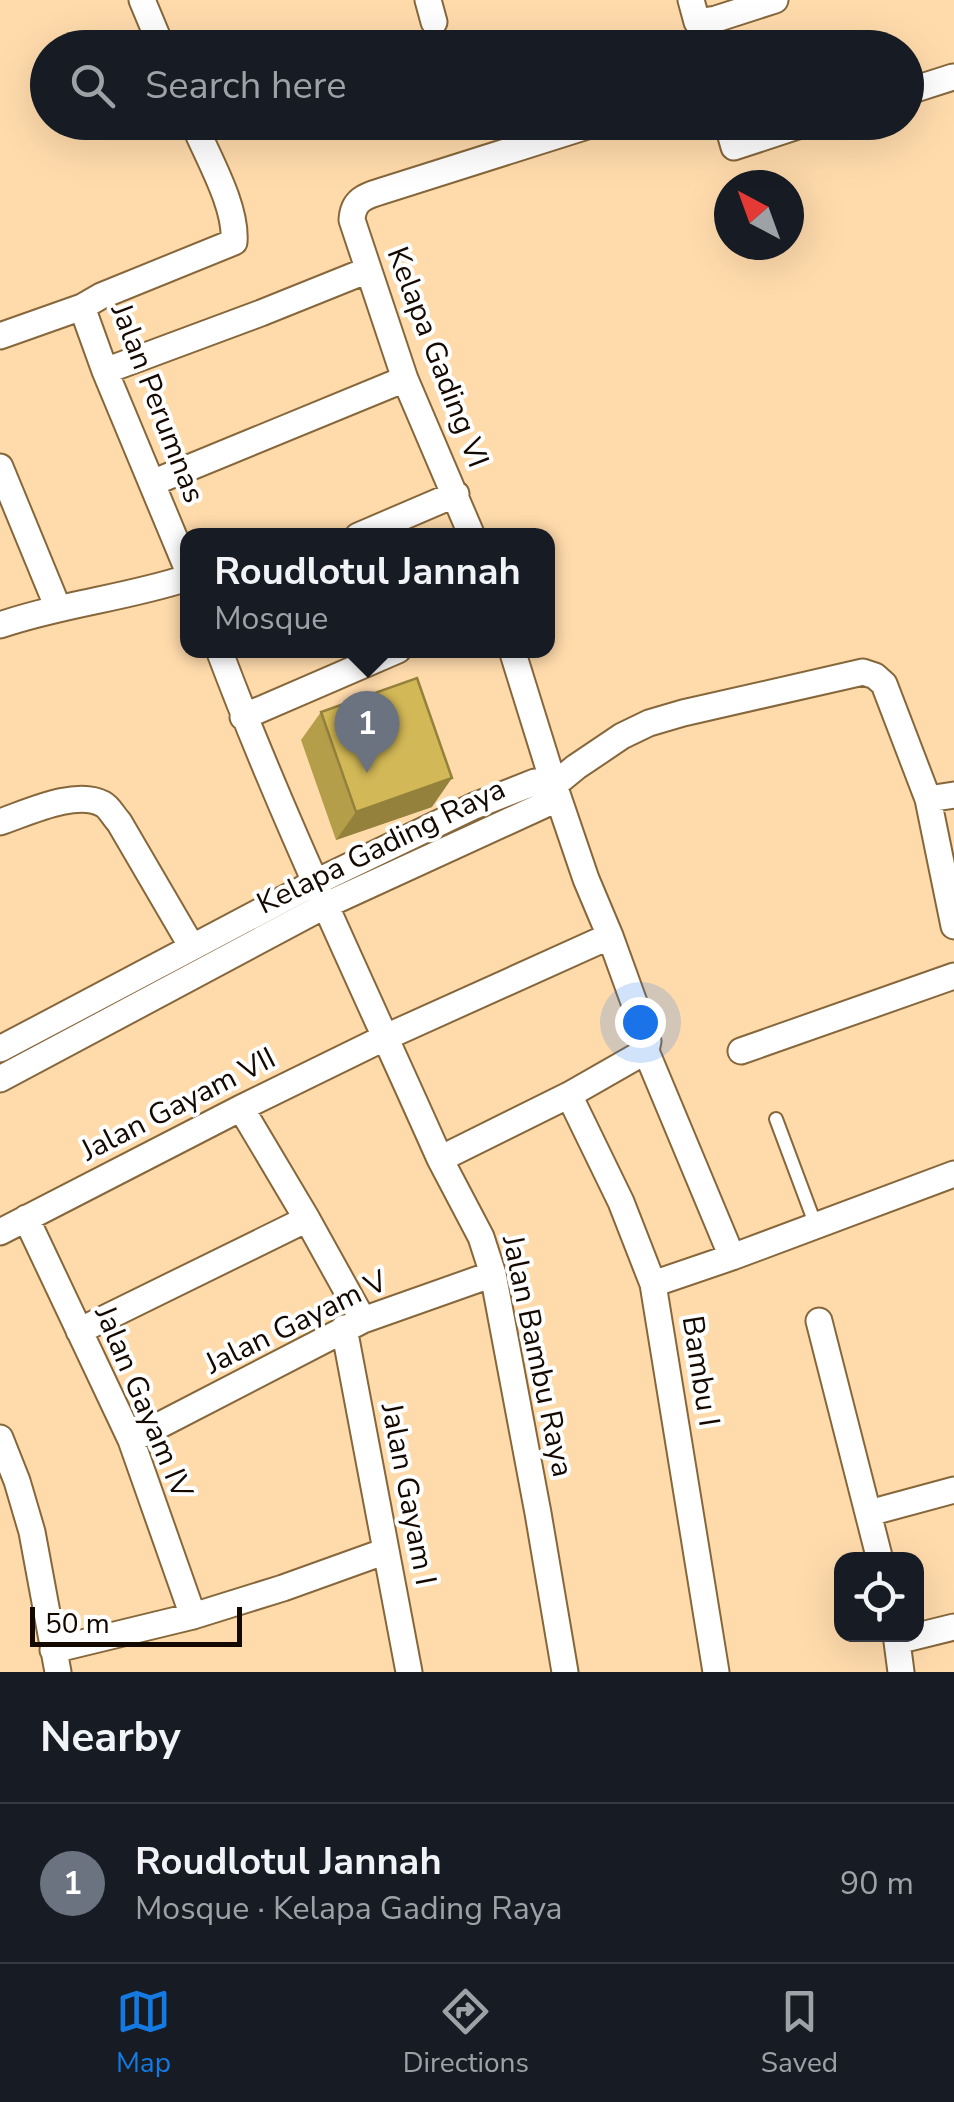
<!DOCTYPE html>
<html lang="en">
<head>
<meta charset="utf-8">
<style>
	:root { --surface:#171b24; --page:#20242c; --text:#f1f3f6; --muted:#9ea1a6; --line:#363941; --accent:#147ae2 }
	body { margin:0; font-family:"Nunito Sans",sans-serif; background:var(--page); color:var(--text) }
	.controls { position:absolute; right:30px; bottom:30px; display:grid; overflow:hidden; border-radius:20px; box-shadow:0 10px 40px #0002 }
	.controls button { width:90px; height:90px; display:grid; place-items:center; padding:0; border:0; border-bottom:2px solid var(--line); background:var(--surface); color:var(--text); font:50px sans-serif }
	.compass { position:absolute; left:714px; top:170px; width:90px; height:90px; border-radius:50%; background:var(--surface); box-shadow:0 10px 40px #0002; rotate:319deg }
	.scale { position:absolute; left:30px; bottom:25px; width:212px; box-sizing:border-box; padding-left:10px; border:5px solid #140900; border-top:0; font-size:28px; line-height:35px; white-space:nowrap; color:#140900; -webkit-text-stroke:8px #fff; paint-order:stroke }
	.you { position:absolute; left:640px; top:1022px; width:35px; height:35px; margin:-25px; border:8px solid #fff; border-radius:50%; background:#1a73e8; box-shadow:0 0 0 15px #1a73e833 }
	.badge { display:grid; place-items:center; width:65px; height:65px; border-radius:50%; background:var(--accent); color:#fff; font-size:32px; font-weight:700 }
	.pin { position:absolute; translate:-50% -82px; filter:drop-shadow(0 2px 5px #0008) }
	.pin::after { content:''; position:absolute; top:52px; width:35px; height:30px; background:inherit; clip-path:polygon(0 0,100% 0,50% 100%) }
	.popup { position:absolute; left:180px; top:528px; width:375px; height:130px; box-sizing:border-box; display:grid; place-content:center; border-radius:20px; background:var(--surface); filter:drop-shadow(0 2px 8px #0005); font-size:32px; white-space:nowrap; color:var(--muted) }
	.popup b { font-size:38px; color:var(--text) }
	.popup::after { content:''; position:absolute; left:50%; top:100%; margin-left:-20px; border:20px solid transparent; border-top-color:var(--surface) }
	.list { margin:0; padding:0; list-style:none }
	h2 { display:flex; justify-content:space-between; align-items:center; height:130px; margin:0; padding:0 40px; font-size:42px }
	h2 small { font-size:32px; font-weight:400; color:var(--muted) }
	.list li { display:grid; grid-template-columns:65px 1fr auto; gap:30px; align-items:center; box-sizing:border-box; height:160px; padding:0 40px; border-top:2px solid var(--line) }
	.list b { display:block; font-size:38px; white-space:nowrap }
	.list p { margin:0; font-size:32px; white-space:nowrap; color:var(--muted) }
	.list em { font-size:32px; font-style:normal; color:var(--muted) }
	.icon { flex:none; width:55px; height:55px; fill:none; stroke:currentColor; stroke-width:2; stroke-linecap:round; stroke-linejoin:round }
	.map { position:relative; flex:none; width:954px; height:1672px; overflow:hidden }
	.search { position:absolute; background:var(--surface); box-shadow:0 10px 40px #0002; left:30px; right:30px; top:30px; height:110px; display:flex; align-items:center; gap:25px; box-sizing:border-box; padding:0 35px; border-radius:55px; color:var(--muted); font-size:38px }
	.sheet { height:290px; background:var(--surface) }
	nav { display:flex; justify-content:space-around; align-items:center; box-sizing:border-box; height:140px; border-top:2px solid var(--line); background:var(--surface); font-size:28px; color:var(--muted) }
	nav a { display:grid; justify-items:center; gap:5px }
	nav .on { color:var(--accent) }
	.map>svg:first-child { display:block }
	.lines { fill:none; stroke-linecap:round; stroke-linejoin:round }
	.service-casing { stroke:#86673b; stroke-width:16 }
	.minor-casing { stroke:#86673b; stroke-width:29 }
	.service { stroke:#fff; stroke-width:12 }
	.minor { stroke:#fff; stroke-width:25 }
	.wall { fill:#b59e4a }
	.shaded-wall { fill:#93813c }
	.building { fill:#d2b856; stroke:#93813c; stroke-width:2.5 }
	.labels { text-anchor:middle; stroke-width:8; stroke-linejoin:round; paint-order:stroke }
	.street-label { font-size:30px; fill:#140900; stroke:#fff }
</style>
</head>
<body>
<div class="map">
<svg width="954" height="1672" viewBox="0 0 954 1672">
	<rect width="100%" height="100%" fill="#ffdbac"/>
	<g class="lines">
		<defs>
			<path id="service" d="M776,1119L816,1226"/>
			<path id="minor" d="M142,0L162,48
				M428,0L434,22
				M691,0L697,22L716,19L775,0
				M906,92L953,77
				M727,122L734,147L810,122
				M0,336L82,307
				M105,371L261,313L368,270
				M0,467L58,608
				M152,483L405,379
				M358,536L456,494
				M472,536L405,379L352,220C353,200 365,196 382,191L600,122
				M187,568L105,371L82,307L101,296L234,242C237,206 207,156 193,122
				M0,625C61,604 126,598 187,578
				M219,650C284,823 365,990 440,1159L481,1237L493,1274L538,1513L565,1672
				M512,650L554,785L586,879L610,936L648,1041L646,1051L732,1257
				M243,717L398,650
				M928,799L954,795
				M0,822C27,813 76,789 103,804C109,807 114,817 119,822L192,947
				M0,1049L316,882L474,806L535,782L554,785
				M741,1051L954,976
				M0,1079L326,905L544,805L554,785L576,767L622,736L649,723L683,713L863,672L875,676L884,684L928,799L954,926
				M569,1095L621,1202L653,1284L716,1672
				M241,1108L307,1219L363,1320
				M440,1159L569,1095L646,1051
				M26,1218L131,1440L193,1616
				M0,1232L241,1108L386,1037L610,936
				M653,1284L732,1257L954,1174
				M819,1321L880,1560
				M344,1328L409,1672
				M79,1331L307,1219
				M0,1438L17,1481L32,1532L58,1672
				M131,1440L363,1320L493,1274
				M869,1513L954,1490
				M896,1634L901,1672
				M897,1641L954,1627
				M53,1650L193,1616L283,1588L386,1551"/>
		</defs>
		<!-- service casing -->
		<use href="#service" class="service-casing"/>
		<!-- minor casing -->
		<use href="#minor" class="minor-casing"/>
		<!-- service -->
		<use href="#service" class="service"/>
		<!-- minor -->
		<use href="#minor" class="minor"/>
	</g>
	<!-- wall -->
	<path class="wall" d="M321,712L432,807L336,840L301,740Z"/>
	<!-- shaded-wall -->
	<path class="shaded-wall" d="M452,778L432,807L336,840L356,812Z"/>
	<!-- building -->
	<path class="building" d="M417,678L452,778L356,812L321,712Z"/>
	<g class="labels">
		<!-- street labels -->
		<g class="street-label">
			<text transform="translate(438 357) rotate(69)" y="10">Kelapa Gading VI</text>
			<text transform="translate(158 403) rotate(69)" y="10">Jalan Perumnas</text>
			<text transform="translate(381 846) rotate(-26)" y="10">Kelapa Gading Raya</text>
			<text transform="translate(178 1104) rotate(-27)" y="10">Jalan Gayam VII</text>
			<text transform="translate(296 1322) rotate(-26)" y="10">Jalan Gayam V</text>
			<text transform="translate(538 1356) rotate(78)" y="10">Jalan Bambu Raya</text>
			<text transform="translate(701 1371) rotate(81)" y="10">Bambu I</text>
			<text transform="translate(144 1402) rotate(67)" y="10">Jalan Gayam IV</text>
			<text transform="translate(409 1494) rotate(79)" y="10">Jalan Gayam I</text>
		</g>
	</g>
</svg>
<div class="controls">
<button><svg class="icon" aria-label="locate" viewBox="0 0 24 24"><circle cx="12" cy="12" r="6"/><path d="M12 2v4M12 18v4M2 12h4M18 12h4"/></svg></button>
</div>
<svg class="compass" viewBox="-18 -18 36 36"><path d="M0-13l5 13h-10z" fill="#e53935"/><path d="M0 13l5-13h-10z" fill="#9ea1a6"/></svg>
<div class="scale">50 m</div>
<div class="you"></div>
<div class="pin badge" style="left:367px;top:773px;background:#6b7280">1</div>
<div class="popup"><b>Roudlotul Jannah</b>Mosque</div>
<div class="search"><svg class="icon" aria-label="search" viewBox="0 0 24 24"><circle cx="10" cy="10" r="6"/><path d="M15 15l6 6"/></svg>Search here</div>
</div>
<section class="sheet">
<h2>Nearby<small></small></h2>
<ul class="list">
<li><span class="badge" style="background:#6b7280">1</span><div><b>Roudlotul Jannah</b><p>Mosque · Kelapa Gading Raya</p></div><em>90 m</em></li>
</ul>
</section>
<nav>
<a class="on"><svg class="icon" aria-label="map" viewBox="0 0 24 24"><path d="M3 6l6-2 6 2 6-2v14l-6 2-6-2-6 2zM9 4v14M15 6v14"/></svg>Map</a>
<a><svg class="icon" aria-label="directions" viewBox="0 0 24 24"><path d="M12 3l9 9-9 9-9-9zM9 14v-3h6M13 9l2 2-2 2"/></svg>Directions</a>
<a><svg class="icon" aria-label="saved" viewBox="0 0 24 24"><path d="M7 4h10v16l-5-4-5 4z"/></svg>Saved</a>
</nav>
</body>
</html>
